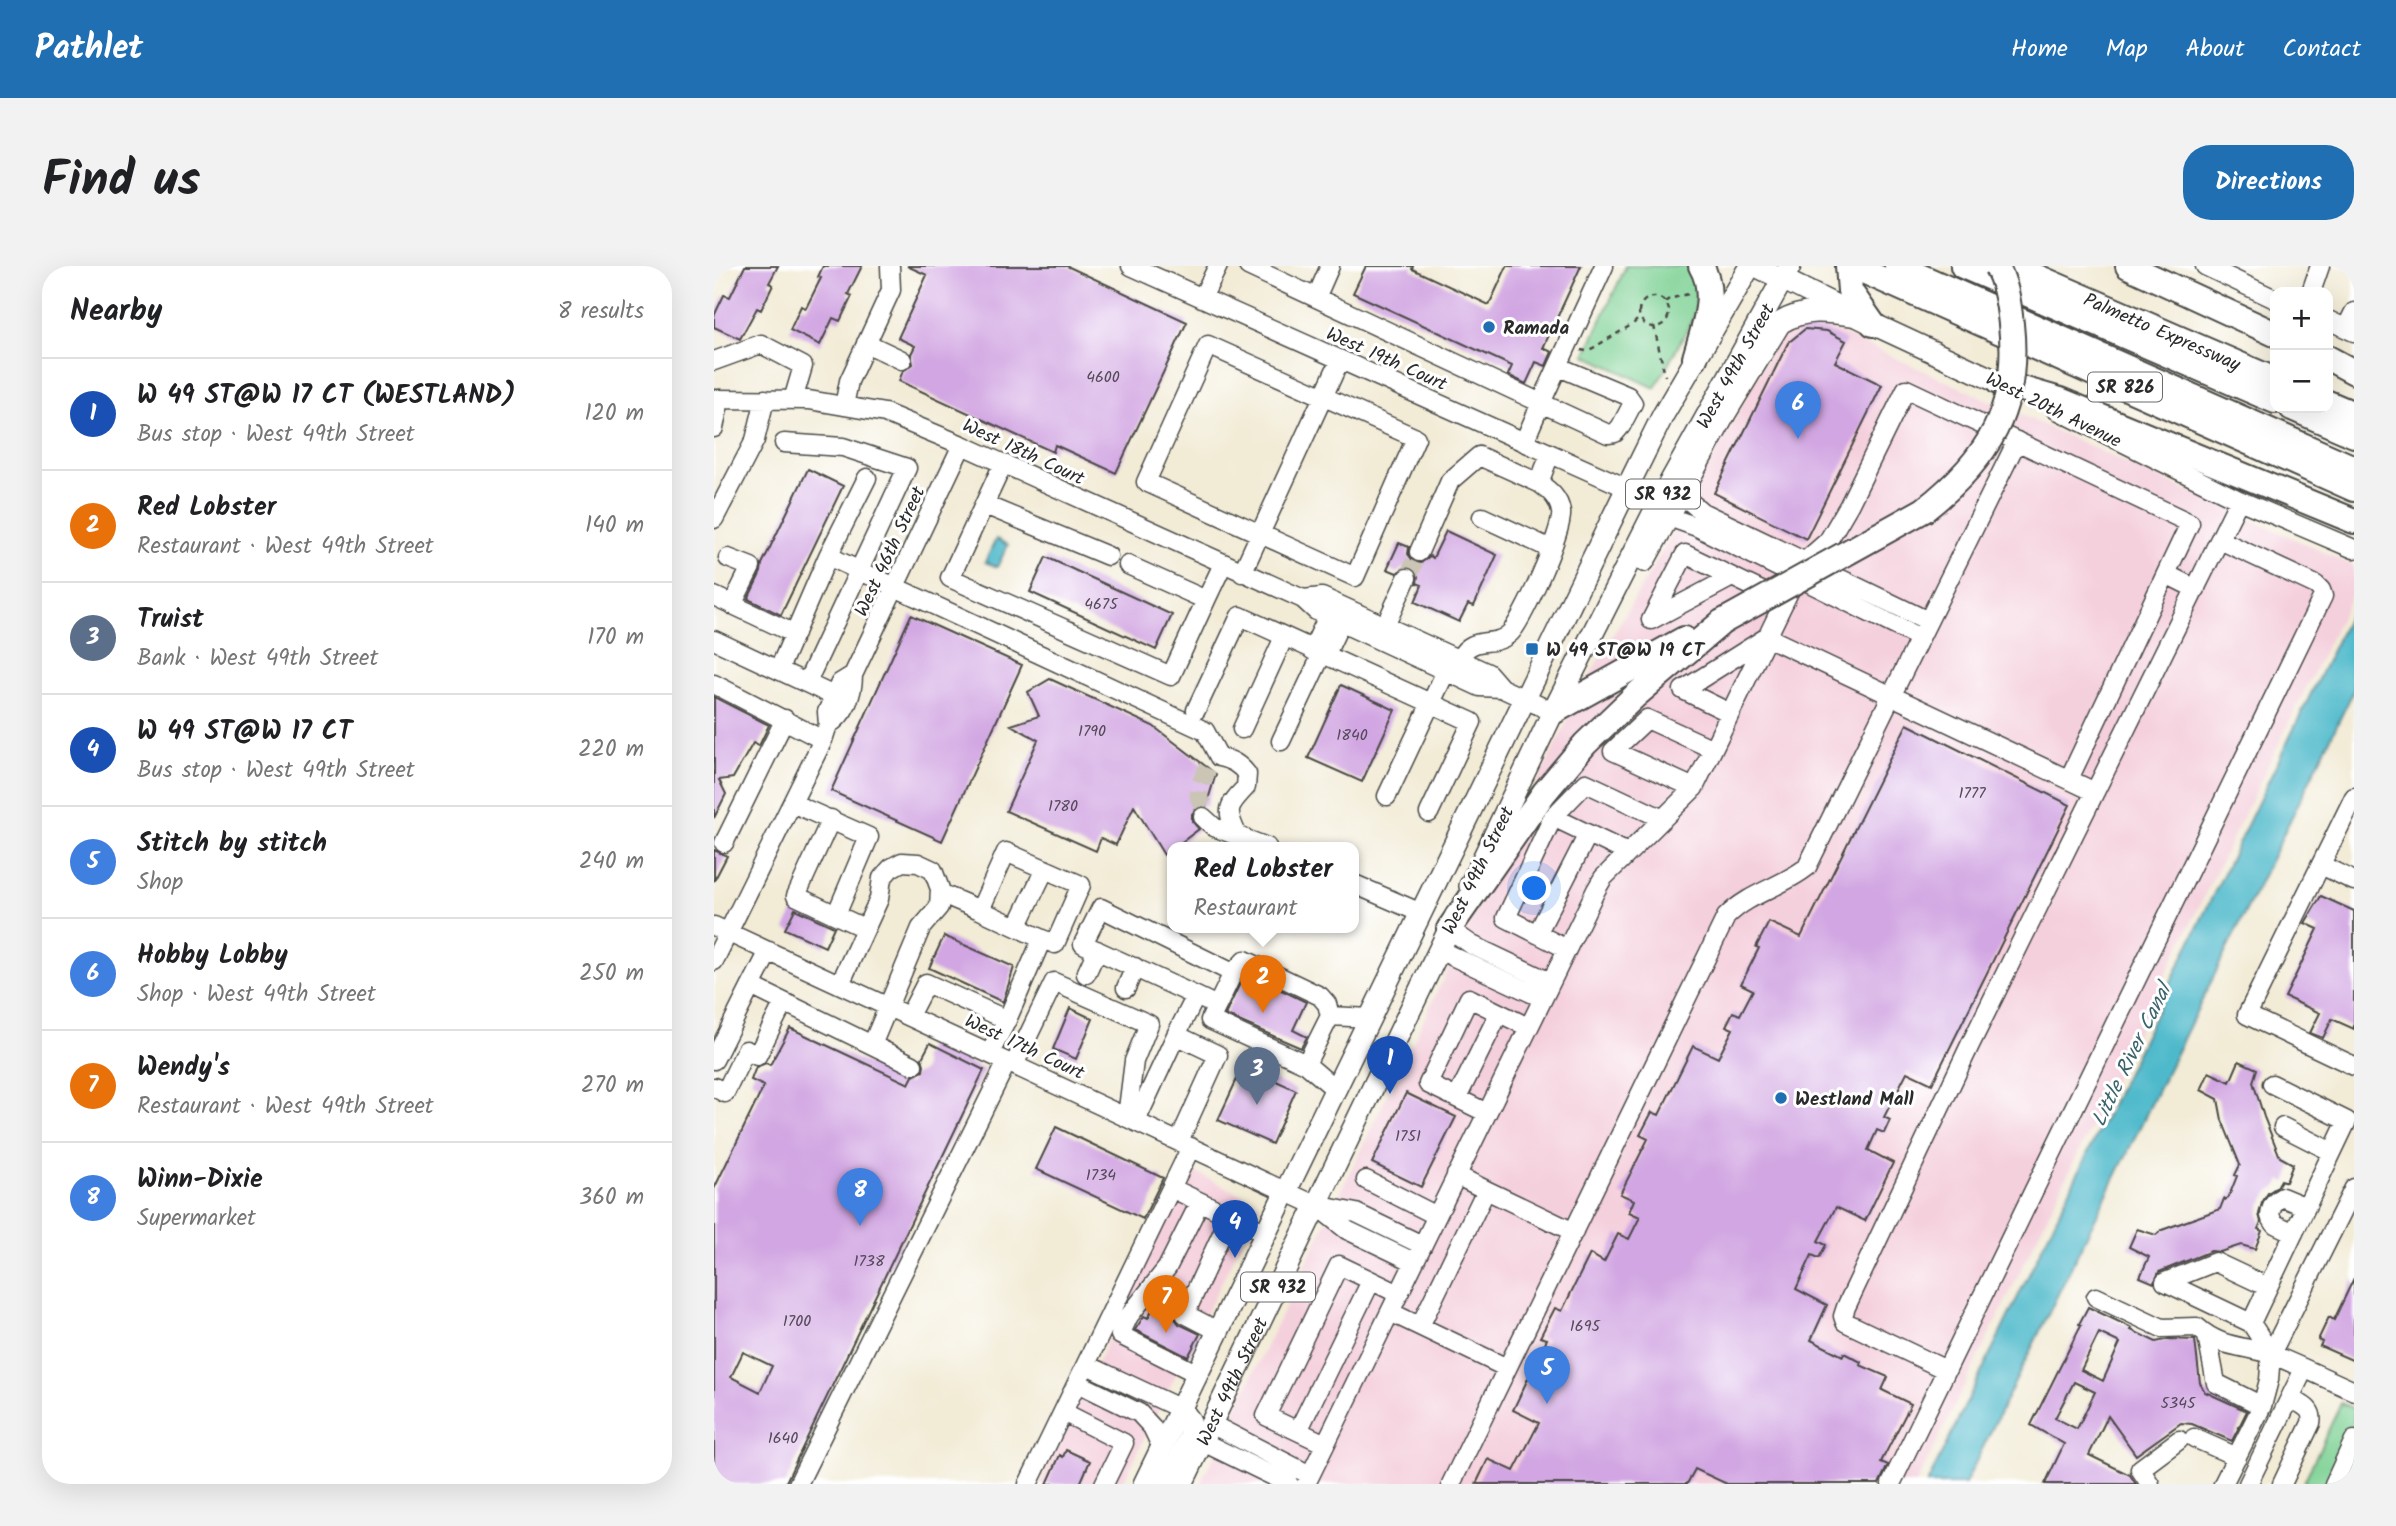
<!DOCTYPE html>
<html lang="en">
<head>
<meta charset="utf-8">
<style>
	:root { --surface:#fff; --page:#f2f2f2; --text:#202124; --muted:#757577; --line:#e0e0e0; --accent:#1f6fb2 }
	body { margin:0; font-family:Kalam,sans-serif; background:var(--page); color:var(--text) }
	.controls { position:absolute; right:21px; top:21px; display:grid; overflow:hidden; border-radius:14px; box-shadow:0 7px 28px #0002 }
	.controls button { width:63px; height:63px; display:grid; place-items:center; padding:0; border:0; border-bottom:2px solid var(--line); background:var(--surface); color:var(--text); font:35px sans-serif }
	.you { position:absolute; left:821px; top:623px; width:24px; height:24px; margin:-18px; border:5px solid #fff; border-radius:50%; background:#1a73e8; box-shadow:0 0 0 10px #1a73e833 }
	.badge { display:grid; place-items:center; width:46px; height:46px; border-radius:50%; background:var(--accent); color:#fff; font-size:23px; font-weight:700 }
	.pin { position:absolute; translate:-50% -58px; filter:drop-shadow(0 2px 4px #0008) }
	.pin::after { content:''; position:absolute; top:37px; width:24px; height:21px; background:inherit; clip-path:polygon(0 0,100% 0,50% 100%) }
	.popup { position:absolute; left:453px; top:576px; width:192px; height:91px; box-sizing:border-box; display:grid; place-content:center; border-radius:14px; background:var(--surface); filter:drop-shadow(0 2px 5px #0005); font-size:23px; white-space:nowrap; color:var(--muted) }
	.popup b { font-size:26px; color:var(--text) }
	.popup::after { content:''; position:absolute; left:50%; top:100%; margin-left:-14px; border:14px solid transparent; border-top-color:var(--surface) }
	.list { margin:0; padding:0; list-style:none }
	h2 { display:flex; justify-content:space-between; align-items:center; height:91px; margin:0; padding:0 28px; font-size:30px }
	h2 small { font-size:23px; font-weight:400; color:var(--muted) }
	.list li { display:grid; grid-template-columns:46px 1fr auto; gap:21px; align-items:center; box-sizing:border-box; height:112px; padding:0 28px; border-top:2px solid var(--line) }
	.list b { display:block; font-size:26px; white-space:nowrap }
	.list p { margin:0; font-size:23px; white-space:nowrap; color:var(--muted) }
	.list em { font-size:23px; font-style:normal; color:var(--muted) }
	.map { position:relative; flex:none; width:1640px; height:1218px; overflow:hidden; border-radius:28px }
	header { display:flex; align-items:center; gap:42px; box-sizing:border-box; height:98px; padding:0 35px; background:var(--accent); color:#fff }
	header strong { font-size:33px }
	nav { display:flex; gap:38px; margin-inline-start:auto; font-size:24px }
	.intro { display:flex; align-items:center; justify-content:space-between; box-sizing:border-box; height:168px; padding:0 42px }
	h1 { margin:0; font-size:49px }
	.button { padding:18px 32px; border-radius:28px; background:var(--accent); color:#fff; font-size:24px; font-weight:700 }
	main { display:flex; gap:42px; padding:0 42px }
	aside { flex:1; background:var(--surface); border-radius:28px; box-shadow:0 7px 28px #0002 }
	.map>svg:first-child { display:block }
	.built { fill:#f4cfdc }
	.green { fill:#7cd093; stroke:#547e5f; stroke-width:2 }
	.water { fill:#4eb9cb; stroke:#3c727b; stroke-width:2 }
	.building { fill:#d1a6e2; fill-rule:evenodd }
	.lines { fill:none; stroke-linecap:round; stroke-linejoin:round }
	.minor-tunnel { stroke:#cac5b4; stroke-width:18; stroke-dasharray:18 9; stroke-linecap:butt }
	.minor-casing { stroke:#494845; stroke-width:21 }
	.major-casing { stroke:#494845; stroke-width:24 }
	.highway-casing { stroke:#494845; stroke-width:28 }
	.path { stroke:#494845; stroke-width:2.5; stroke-dasharray:5 5; stroke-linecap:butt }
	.minor { stroke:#fff; stroke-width:18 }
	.major { stroke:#fff; stroke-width:21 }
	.highway { stroke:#fff; stroke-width:24 }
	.highway-bridge-casing { stroke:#494845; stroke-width:28; stroke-linecap:butt }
	.highway-bridge { stroke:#fff; stroke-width:24 }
	.poi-dot { fill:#1f6fb2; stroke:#fff; stroke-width:2.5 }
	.labels { text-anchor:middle; stroke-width:6; stroke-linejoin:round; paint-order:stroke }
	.number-label { font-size:16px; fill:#544a59 }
	.shield { fill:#fff; stroke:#6b6b6b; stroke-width:2 }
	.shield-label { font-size:18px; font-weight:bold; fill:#2b2b2b }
	.poi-label { font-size:19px; font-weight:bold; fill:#2b2b2b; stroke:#fff; text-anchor:start }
	.street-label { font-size:19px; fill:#2b2b2b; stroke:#fff }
	.water-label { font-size:21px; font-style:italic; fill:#39646b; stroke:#fff }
</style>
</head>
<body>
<header>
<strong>Pathlet</strong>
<nav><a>Home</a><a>Map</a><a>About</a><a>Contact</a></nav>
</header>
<div class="intro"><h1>Find us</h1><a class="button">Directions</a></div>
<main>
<aside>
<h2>Nearby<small>8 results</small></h2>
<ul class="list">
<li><span class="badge" style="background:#1a4fb4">1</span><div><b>W 49 ST@W 17 CT (WESTLAND)</b><p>Bus stop · West 49th Street</p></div><em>120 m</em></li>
<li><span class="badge" style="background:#e8710a">2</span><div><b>Red Lobster</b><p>Restaurant · West 49th Street</p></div><em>140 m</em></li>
<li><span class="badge" style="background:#5c6f8a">3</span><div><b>Truist</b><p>Bank · West 49th Street</p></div><em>170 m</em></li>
<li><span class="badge" style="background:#1a4fb4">4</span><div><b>W 49 ST@W 17 CT</b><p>Bus stop · West 49th Street</p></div><em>220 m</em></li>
<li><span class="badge" style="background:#3f7fe0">5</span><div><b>Stitch by stitch</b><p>Shop</p></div><em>240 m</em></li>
<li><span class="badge" style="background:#3f7fe0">6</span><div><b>Hobby Lobby</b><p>Shop · West 49th Street</p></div><em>250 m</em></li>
<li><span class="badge" style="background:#e8710a">7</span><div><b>Wendy's</b><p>Restaurant · West 49th Street</p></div><em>270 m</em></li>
<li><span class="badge" style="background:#3f7fe0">8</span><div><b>Winn-Dixie</b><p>Supermarket</p></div><em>360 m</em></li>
</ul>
</aside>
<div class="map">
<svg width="1640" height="1218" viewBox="0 0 1640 1218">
	<rect width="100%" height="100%" fill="#fff"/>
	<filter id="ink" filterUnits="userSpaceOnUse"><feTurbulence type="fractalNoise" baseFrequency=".0143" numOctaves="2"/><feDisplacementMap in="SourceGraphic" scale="14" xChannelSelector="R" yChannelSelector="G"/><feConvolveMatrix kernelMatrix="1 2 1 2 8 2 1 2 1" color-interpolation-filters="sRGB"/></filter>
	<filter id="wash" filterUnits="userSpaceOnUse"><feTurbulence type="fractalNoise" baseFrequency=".00686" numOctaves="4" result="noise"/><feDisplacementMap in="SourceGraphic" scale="28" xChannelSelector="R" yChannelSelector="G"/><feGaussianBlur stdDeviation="1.57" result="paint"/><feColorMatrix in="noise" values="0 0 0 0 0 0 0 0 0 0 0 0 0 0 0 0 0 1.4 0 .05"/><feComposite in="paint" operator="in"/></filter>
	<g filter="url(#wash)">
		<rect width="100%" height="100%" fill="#f2ebd6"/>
		<!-- built -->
		<path class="built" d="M1102,56L1640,300V324L1202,1218H486L875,410L949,284L1059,82L1071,69Z
			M475,903L546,938L408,1218H326Z"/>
		<!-- green -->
		<path class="green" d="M912,0H978C984,18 985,35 979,53L941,122L871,89Z
			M1627,1137L1640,1143V1218H1589Z"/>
		<!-- water -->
		<path class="water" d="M282,273L294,279L283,301L271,296Z
			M1640,339V424L1251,1218H1213Z"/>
		<g id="blocks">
			<!-- building -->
			<path class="building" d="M31,0H64L55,17L59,19L47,44L43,42L26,73L0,61V50L10,29L16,31Z
				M109,0H148L134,28L138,30L126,55L119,52L106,79L76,64L87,40L92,42L107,12L104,11Z
				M193,0H353L473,56L402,207L341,179L339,186L185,115L189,105L199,98L197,88L201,80L184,72L213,9Z
				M652,0H699L698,3L775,39L793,0H867L829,82L838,86L832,100L822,96L812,118L794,109L798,100L639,27Z
				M1091,63L1113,65L1132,75L1121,96L1168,119L1092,273L1000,227L1074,77Z
				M94,203L129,220L67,349L34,333L47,306L48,298Z
				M732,265L783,289L760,340L754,338L745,356L701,336L708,319L703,317L704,310L698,302L691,301L683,307L673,303L685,277L695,281L694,288L700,296L707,297L716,290L719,292Z
				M332,291L458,349L442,384L316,326Z
				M197,349L308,399L228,575L117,525Z
				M336,413L439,460L502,508L492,540H485L478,548V555L485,563L461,581H458L450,589L420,540L402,579L387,572L382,585L292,545L324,474L297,459L325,450L314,426Z
				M627,419L681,444L648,516L594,492Z
				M0,431L55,459L45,480L39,477L19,512L5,514L12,528L0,552Z
				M1193,458L1356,539L1218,818L1193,806L1170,851L1176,854L1170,867L1163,864L1154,884L1179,897L1151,955L1122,941L1104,975L1112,979L1105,992L1098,989L1082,1023L1113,1039L1097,1074L1129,1090L1130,1087L1147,1096L1146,1099L1174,1111L1168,1124L1197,1138L1167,1196L1174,1199L1165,1218H1013L981,1203L973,1218H762L774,1193L800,1205L825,1157L799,1144L833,1073L826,1071L841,1042L848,1045L876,988L890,996L904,968L915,973L926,951L915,946L920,934L906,928L934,873L926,869L938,846L945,849L979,780L1004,792L1019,763L1012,760L1019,746L1026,749L1039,724L1027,718L1045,682L1042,681L1055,656L1087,671Z
				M0,584L13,590L0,615Z
				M1607,630L1640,645V763L1618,753L1609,772L1596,767L1606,747L1571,731L1604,663L1591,657Z
				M81,643L120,661L111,681L71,663Z
				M230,670L300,701L289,736L215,702Z
				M534,708L592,736L579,764L593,771L587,782L511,749L528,713Z
				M356,742L379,753L362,793L339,783Z
				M76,762L195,818L199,810L209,805L210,799L208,792L216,777L270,804L71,1218H0V923L50,820L37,814L42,801L52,797L56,799ZM29,1086L58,1100L46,1126L17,1111Z
				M1525,795L1543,803L1539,816L1550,851L1566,891L1579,898L1572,916L1567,914L1563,921L1554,927L1548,937L1545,948L1547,956L1544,963L1548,965L1541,983L1527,979L1506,986L1497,985L1445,1006L1440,1017L1426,1011L1435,991L1415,981L1423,963L1442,969L1448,964L1506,943L1510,933L1512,934L1515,930L1523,910L1521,909L1526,899L1508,854L1504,833L1487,824L1495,806L1516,816Z
				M529,800L582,824L558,878L504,854Z
				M692,827L742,851L707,921L658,897Z
				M342,861L449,912L429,953L322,903Z
				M1640,1012V1095L1606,1080L1608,1076L1604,1074L1615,1051L1620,1054Z
				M440,1040L460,1051L465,1058L486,1068L474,1091L421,1064L430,1050L434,1052Z
				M1374,1041L1418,1062L1417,1064L1442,1076L1455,1073L1481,1074L1486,1117L1491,1126L1533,1145L1518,1175L1478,1158L1467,1157L1422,1189L1394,1150L1375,1189L1416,1209L1422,1218H1331L1350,1178L1317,1159L1367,1059L1365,1058ZM1385,1067L1406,1077L1389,1115L1367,1104ZM1360,1116L1381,1126L1363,1163L1341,1152Z
				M352,1184L376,1195L366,1218H333L346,1189L349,1191Z"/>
		</g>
	</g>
	<g filter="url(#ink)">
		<use href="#blocks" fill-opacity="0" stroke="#494845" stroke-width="2"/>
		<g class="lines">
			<!-- minor-tunnel -->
			<path class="minor-tunnel" d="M693,312L705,286
				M492,541C478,530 487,516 494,502"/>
			<defs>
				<path id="minor" d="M417,0L913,222
					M534,0L827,137L810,176
					M1491,0L1561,33
					M1597,26L1606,0
					M488,32L504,0
					M602,32L616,0
					M1614,54L1640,66
					M1632,62L1640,46
					M152,77L188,94
					M494,79L702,172L641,311L432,216Z
					M0,95L47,78L89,100L79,134
					M845,101L914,130L919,137L907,160L901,167L894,168L827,137L890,0
					M0,133L95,134L171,147L248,179L589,333L602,345L766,421L787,422L839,446
					M130,140L135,115L177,24L176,0
					M1341,143L1525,234L1640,283
					M0,162L6,133
					M70,177L129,181L193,202L93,416
					M289,198L236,312L457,410L492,334L414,299
					M153,212L114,290L491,465L505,491C518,494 525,498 533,508L532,521C514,540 511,543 523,568
					M968,229L988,246L1214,355
					M271,239L394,290
					M768,251L837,283
					M955,251L983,261L1206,372
					M0,253L41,174L51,133
					M705,286L736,215L765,190L825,217
					M14,292L37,301L18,339
					M528,307L626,94
					M1452,308L1482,323
					M1018,311L937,354L971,288L1064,333
					M0,330L81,368
					M589,333L608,331L774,407L787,422
					M492,334L509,298
					M666,371L693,312
					M0,374L120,430
					M598,384L614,350
					M611,390L627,356
					M745,393C759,367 778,383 795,368C808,357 850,262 847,246C845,232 835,224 825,217L836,188
					M65,403L114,290
					M0,418L109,474
					M482,444L526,350L758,456L715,547
					M1016,447L969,424L1053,371L1381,526
					M114,459C131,449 139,429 139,409L248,179
					M528,463L570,371
					M567,475L608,388
					M980,522L899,485L933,453L999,483
					M673,530L732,405
					M1640,531L1533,749L1640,800
					M78,537L155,571L122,649L150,662
					M489,551L500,561L553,581
					M839,551L914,587
					M117,553L82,630L122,649
					M10,577L71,453
					M1607,599L1640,615
					M640,618L707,647
					M226,627L266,644L292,586L367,619L341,678L328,673L293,754
					M266,644L328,673
					M0,660L603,940L633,964L700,996
					M303,661L331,603
					M735,663L758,679L836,716
					M823,668L874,568
					M853,683L792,652L839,551L872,517L949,553
					M725,684L828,732
					M55,685L37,720L199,799
					M0,695L109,474L114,459L113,446L120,430L126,417L139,409
					M519,707L531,694L606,730L613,738L616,750L592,798
					M372,708L383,684
					M126,718L165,633L168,612L177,602L188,596L204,597L219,604L226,623L225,641L207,662L158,779
					M412,722L421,701
					M503,740L496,754L592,798L621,823
					M195,750L212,717L293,754L276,787
					M616,750L657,752
					M462,769L482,730L369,678L387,642L519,707L503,740L482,730
					M0,794L37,720
					M300,799L340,716L435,758L420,795L413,851
					M0,821L11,827L32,784L43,790L70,736
					M743,832L785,747
					M773,847L714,818L755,732L814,761
					M422,855L462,769L504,789L465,875
					M1569,861L1618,886
					M742,909L772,924
					M652,914L723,950
					M457,922L552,967
					M607,940L642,947L708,979
					M1580,967L1561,958L1556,950C1557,941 1559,936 1568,931L1592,941
					M1451,1016L1501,996L1554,1021
					M1451,1016L1537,1057
					M1382,1031L1448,1062L1483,1061C1508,1083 1530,1079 1559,1089C1586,1100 1613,1113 1640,1125
					M676,1046L793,1102
					M706,1060L772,924L860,966
					M504,1065L471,1048L516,950
					M1493,1070L1502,1117L1548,1140L1509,1218
					M1557,1088L1537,1057L1633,855L1558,818
					M373,1099L467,1143
					M1232,1104L1131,1056L1129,1050L1132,1041L1256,779L1525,234
					M484,1108L406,1069L415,1050L453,1002L486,936
					M364,1117L425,1147L438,1161L448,1182
					M1548,1140L1555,1114L1557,1088L1640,922
					M349,1146L410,1177L390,1218
					M497,1158L596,1209
					M584,1165L657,1015
					M1480,1172L1523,1191
					M489,1176L575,1218
					M611,1178L552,1150L625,999L685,1028
					M84,1218L293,796
					M314,1218L477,881
					M592,1218L882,624L889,612L980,522L1089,297L1114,275L1135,239L1192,123L1476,257L1355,513
					M737,1218L1012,651C1035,627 1068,621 1093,601L1303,175
					M1177,1218L1609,330L1607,324L1602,319L1506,274
					M1436,1218L1426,1203L1465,1174
					M1534,1218L1590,1103
					M1568,1218L1597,1157C1600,1142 1588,1139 1576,1132
					M1620,1218L1640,1174"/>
				<g id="major">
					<path d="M1042,0L1159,58L1284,116"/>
					<path d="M930,295L1012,146L1066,57C1092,41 1116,46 1144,50"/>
					<path id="s1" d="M756,620L839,446L945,236L1076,0"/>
					<path d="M430,1218L913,222L949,149L1036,0"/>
					<path d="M452,1218L477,1169L476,1155L467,1143"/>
					<path id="s2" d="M468,1218L742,649"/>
				</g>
				<g id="highway">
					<path d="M1134,0L1136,25L1159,58"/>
					<path d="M1138,0L1640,223"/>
					<path d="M1183,0L1640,202"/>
					<path d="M1249,0L1561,135"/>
					<path id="s3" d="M1298,0L1561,114"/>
					<path d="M1414,0L1561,68"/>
					<path d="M981,92C989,63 1004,28 987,0"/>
					<path d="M1614,92L1640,106"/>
					<path d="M1284,116L1346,134L1640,255"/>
					<path d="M1614,137L1640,148"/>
					<path d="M1578,142L1640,169"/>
					<path d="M839,446L970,373"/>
					<path d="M735,663L830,527L871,478L922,429L1008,356"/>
				</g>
			</defs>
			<!-- minor casing -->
			<use href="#minor" class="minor-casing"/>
			<!-- major casing -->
			<use href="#major" class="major-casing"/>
			<!-- highway casing -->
			<use href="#highway" class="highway-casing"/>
			<!-- path -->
			<path class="path" d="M925 46a15 15 0 1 1 30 0a15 15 0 1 1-30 0Z
				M951,36L955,33L974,28
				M940,60L951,110
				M867,84L872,85L879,82L919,58L926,51"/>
			<!-- minor -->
			<use href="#minor" class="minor"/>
			<!-- major -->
			<use href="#major" class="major"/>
			<!-- highway -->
			<use href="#highway" class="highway"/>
			<defs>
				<path id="highway-bridge" d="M1008,356L1210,244C1275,193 1306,142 1297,58C1295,39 1292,16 1282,0"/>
			</defs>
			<!-- highway-bridge casing -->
			<use href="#highway-bridge" class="highway-bridge-casing"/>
			<!-- highway-bridge -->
			<use href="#highway-bridge" class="highway-bridge"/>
		</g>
	</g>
	<!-- markers -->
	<g class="poi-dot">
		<circle cx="775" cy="61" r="7"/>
		<rect x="811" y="376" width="14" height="14" rx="3.5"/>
		<circle cx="1067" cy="832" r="7"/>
	</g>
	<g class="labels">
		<!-- number labels -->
		<g class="number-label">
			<text x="389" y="116">4600</text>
			<text x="387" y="343">4675</text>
			<text x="378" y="470">1790</text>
			<text x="638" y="474">1840</text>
			<text x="1258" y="532">1777</text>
			<text x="349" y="545">1780</text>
			<text x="694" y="875">1751</text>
			<text x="387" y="914">1734</text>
			<text x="155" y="1000">1738</text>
			<text x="83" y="1060">1700</text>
			<text x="871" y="1065">1695</text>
			<text x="1464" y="1142">5345</text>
			<text x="69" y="1177">1640</text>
		</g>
		<!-- shield labels -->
		<g class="shield">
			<rect x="1374" y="106.5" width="74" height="29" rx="5"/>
			<rect x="912" y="213.5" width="74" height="29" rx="5"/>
			<rect x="527" y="1006.5" width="74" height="29" rx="5"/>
		</g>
		<g class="shield-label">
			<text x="1411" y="127">SR 826</text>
			<text x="949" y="234">SR 932</text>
			<text x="564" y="1027">SR 932</text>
		</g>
		<!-- poi labels -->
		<g class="poi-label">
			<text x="789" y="68">Ramada</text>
			<text x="832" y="390">W 49 ST@W 19 CT</text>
			<text x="1081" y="839">Westland Mall</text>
		</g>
		<!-- street labels -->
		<g class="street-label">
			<text dy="7" stroke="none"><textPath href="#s3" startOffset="164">Palmetto Expressway</textPath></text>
			<text transform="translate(673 92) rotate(24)" y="7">West 19th Court</text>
			<text dy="7" stroke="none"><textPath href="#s1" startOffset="584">West 49th Street</textPath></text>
			<text transform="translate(1340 143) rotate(26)" y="7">West 20th Avenue</text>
			<text transform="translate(310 185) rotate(25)" y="7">West 18th Court</text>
			<text transform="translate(175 285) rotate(-65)" y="7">West 46th Street</text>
			<text transform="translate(763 604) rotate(-64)" y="7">West 49th Street</text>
			<text transform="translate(311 780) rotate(25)" y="7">West 17th Court</text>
			<text dy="7" stroke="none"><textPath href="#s2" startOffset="114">West 49th Street</textPath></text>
		</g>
		<!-- water labels -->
		<g class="water-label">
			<text transform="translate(1417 789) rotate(-64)" y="7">Little River Canal</text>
		</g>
	</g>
</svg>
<div class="controls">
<button>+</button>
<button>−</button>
</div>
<div class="you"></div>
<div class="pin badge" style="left:676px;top:828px;background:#1a4fb4">1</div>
<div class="pin badge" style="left:549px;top:747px;background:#e8710a">2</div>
<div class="popup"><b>Red Lobster</b>Restaurant</div>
<div class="pin badge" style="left:543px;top:839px;background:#5c6f8a">3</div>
<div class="pin badge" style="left:521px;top:992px;background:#1a4fb4">4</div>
<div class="pin badge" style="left:833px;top:1138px;background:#3f7fe0">5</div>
<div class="pin badge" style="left:1084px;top:173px;background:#3f7fe0">6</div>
<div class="pin badge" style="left:452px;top:1067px;background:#e8710a">7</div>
<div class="pin badge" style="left:146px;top:960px;background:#3f7fe0">8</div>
</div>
</main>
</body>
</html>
